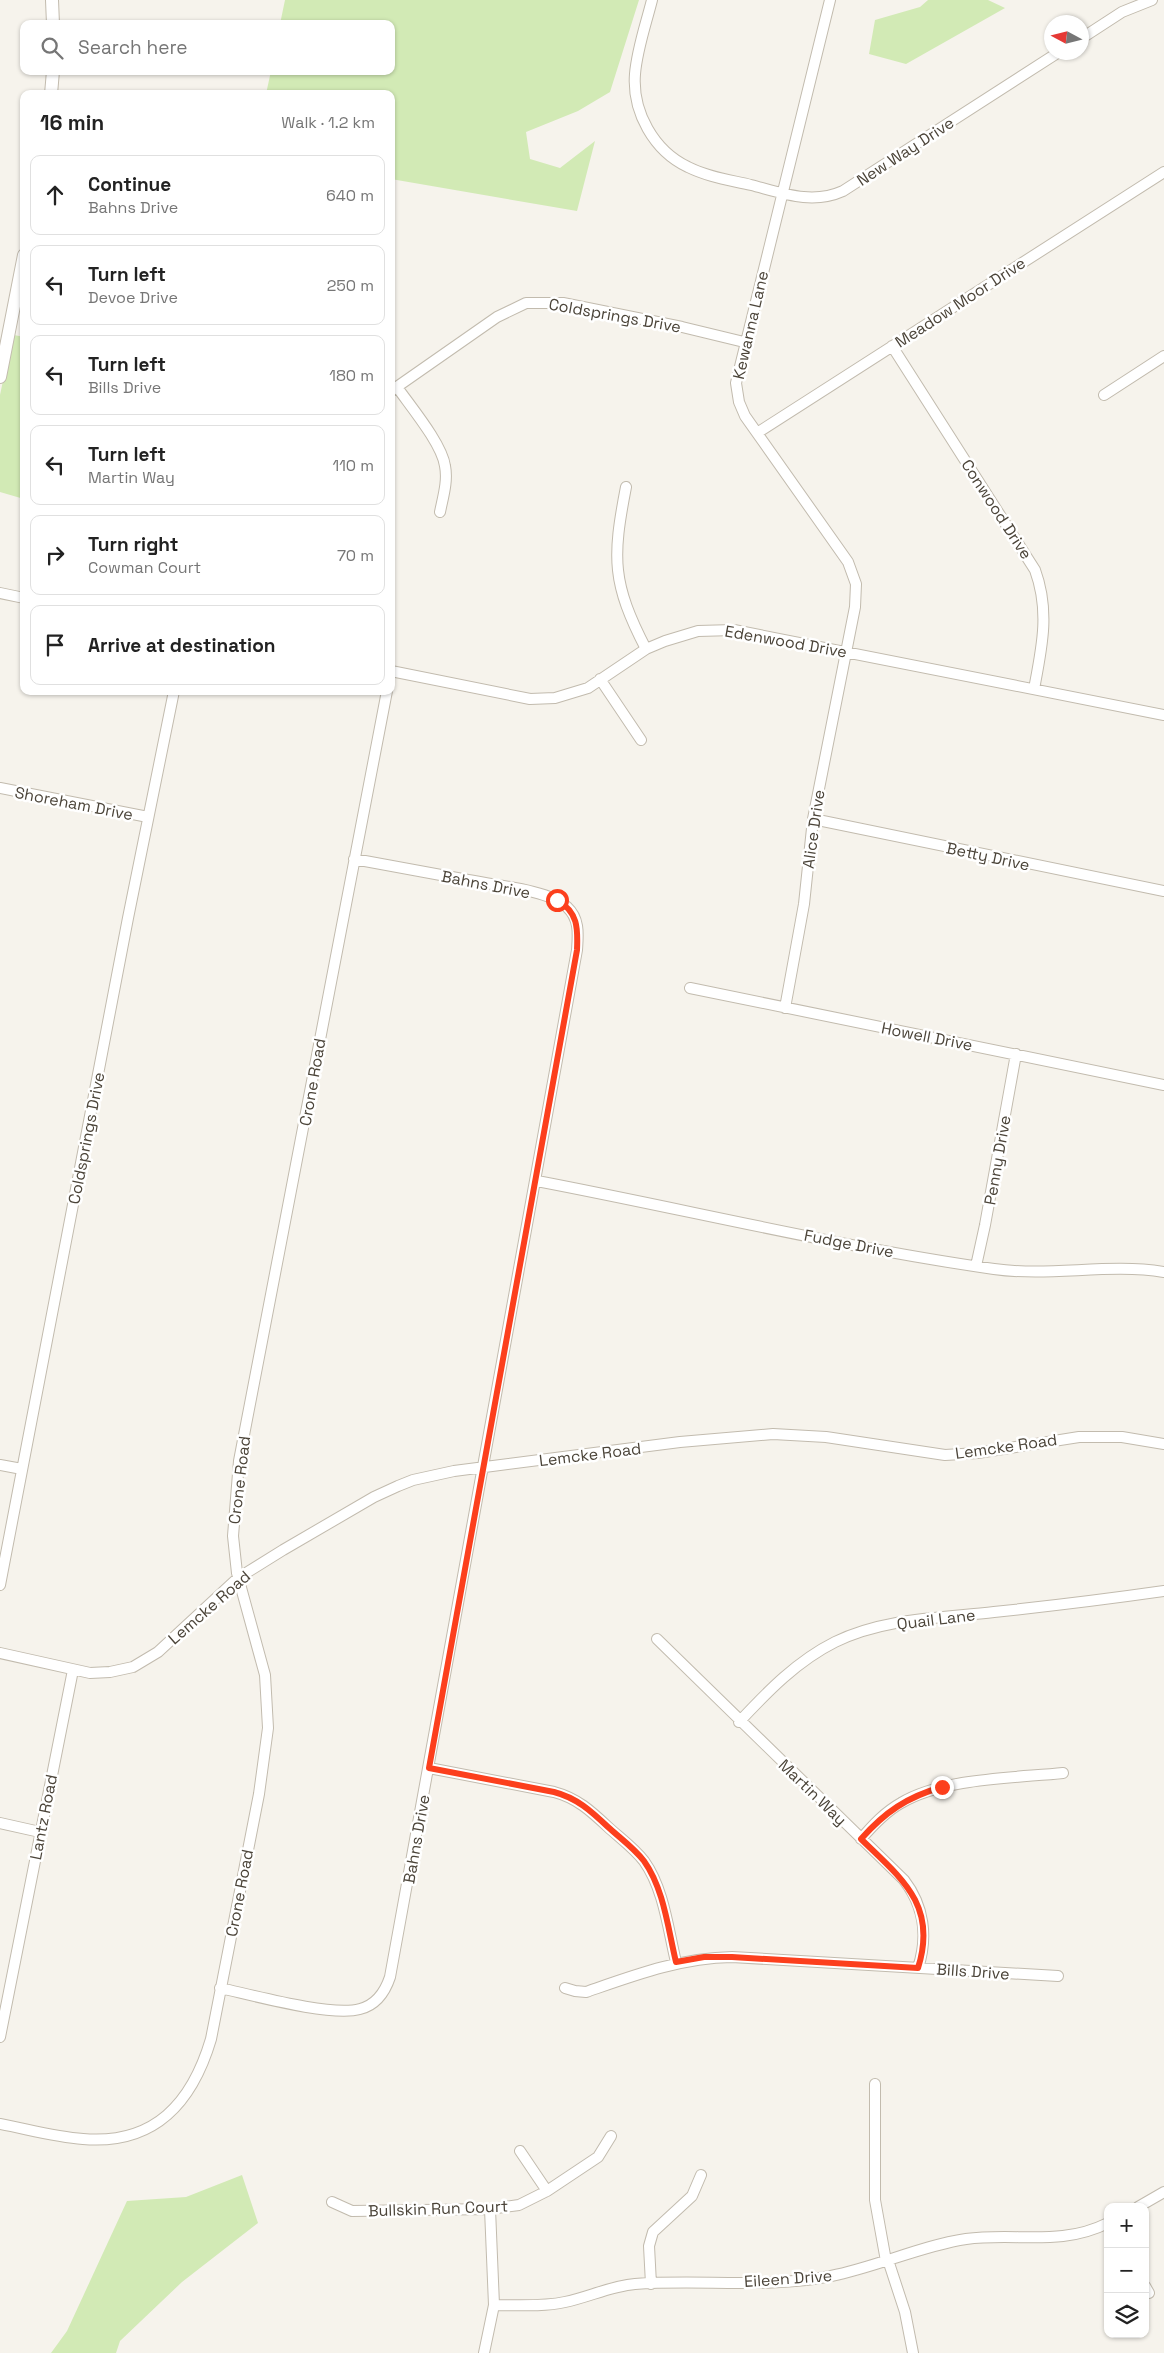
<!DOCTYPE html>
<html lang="en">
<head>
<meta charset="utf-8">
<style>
	:root { --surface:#fff; --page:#f6f6f6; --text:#222; --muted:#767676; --line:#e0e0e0 }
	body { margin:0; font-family:"Space Grotesk",sans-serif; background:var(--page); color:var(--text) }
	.controls { position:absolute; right:15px; bottom:15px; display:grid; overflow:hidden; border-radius:10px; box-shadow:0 1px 4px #0004 }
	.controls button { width:45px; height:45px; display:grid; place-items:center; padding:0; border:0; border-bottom:1px solid var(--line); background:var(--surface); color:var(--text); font:25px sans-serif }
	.compass { position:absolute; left:1044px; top:15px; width:45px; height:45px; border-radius:50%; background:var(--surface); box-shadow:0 1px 4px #0004; rotate:277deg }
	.stop { position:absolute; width:15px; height:15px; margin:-11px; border:4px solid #fc3f1d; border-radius:50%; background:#fff }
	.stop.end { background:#fc3f1d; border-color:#fff; box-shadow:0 1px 5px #0008 }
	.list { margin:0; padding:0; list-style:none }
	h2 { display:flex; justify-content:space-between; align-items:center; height:65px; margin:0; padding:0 20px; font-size:21px }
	h2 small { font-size:16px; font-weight:400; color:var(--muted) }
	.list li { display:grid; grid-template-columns:32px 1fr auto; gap:15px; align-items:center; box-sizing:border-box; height:80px; margin:0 10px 10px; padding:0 10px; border:1px solid var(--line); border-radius:10px }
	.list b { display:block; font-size:19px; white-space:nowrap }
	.list p { margin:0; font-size:16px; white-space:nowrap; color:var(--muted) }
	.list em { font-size:16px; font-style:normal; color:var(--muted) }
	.icon { flex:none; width:28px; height:28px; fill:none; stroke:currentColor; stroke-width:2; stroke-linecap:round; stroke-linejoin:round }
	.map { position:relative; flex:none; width:1164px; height:2353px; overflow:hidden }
	.search { position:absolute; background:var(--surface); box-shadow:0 1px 4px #0004; left:20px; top:20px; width:375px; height:55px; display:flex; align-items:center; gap:12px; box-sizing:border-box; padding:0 18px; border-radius:10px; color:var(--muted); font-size:19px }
	.panel { position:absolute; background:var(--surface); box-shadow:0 1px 4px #0004; left:20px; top:90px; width:375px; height:605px; border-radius:10px }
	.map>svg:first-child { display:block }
	.green { fill:#d2eab5 }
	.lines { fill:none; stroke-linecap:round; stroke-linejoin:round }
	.minor-casing { stroke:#c2bbae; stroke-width:12 }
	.tertiary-casing { stroke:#c2bbae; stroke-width:14 }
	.minor { stroke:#fff; stroke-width:10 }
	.tertiary { stroke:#fff; stroke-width:12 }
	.route { stroke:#fc3f1d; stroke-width:6 }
	.labels { text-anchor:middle; stroke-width:5; stroke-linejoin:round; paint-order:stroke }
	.street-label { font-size:16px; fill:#4b4439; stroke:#fff }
</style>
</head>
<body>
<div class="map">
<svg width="1164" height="2353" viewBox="0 0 1164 2353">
	<rect width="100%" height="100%" fill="#f6f3ec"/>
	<!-- green -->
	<path class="green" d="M285,0H639L610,92L578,111L526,132L530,159L560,168L595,141L577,211L391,179V94H266L271,71H391V24H280Z
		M928,0H988L1005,8L906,64L869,54L875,20L920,7Z
		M14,335L24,337V499L0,492V395L12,338Z
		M242,2175L258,2223L182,2282L120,2341L116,2353H51L67,2331L127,2201L186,2197Z"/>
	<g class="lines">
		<defs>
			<path id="minor" d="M652,0C646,24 637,49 635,74C632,112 654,151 688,167C708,177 730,180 751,185C782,193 812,205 843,191L1059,52
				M1082,38L1122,12L1152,0
				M892,346L1035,570C1050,611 1042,647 1034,689
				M397,387C411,407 442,444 445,466C448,481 443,497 440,512
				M391,391L497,317L526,303H563L682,327L744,342
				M1104,395L1164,356
				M757,433L1164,172
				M626,487C612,559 612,583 646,649
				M0,593L24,598
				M391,671L530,699L555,698L588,688L646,649L665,641L698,631L734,630L1164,715
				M600,679L641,740
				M0,788L148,817
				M813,819L1164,891
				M690,988L1164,1085
				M785,1008L804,904L813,819L855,607L856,584L848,562L745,416L739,402L736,383L830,0
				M537,1181C689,1210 840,1247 994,1269C1051,1277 1108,1263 1164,1272
				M976,1266L985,1225L1016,1054
				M0,1465L22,1469
				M0,1585L128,918L174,691
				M657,1639L904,1880C924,1906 928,1937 918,1968
				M0,1653L90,1673L110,1672L133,1667L158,1652L238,1578L283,1550L374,1497L398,1486L413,1480L454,1471L680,1442L773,1434L826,1437L945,1455L978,1453L1079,1437H1122L1164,1444
				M739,1722C768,1691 797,1661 835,1642C884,1618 941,1618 994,1612C1051,1606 1108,1599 1164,1591
				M429,1768L554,1792C577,1798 591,1811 608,1827C620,1838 634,1848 644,1861C664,1889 668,1929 676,1962
				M0,1823L40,1832
				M861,1839C873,1825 885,1812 901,1803C943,1778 1014,1778 1063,1773
				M220,1988C252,1995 331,2017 360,2009C376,2005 385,1992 390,1977L577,950C578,935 580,919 567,907C550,890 493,885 468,880C430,873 392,866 354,859
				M565,1988L575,1991L586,1992C635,1975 680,1958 732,1957L1058,1976
				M0,2037L73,1670
				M875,2084V2200L886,2261
				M0,2124C27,2129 55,2137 83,2139C155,2145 192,2103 211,2039L259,1794L268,1728L265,1675L237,1573L233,1536L239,1461L387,691
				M520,2151L547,2191
				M332,2202L352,2211L490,2209L519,2205L547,2191L598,2157L611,2136
				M1138,2207L1164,2192
				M888,2260L905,2312L913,2353
				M651,2284L649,2246L653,2232L692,2196L701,2175
				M1145,2286L1149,2293
				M494,2305C517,2305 542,2307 565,2302C589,2297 611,2286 635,2284C700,2279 767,2289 831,2276C877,2267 920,2246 966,2239C1016,2232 1060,2247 1108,2223
				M484,2353L494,2305L490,2209"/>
			<path id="tertiary" d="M52,0L53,24
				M51,94L53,71
				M0,377L24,255"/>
		</defs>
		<!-- minor casing -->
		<use href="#minor" class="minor-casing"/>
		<!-- tertiary casing -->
		<use href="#tertiary" class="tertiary-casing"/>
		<!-- minor -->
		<use href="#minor" class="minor"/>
		<!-- tertiary -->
		<use href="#tertiary" class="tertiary"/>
	</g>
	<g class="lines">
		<!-- route -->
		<path class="route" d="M557,900C578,912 578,928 577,950L429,1768L554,1792C577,1798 591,1811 608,1827C620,1838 634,1848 644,1861C664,1889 668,1929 676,1962L704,1957H732L918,1968C938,1905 901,1878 861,1839C885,1812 907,1797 942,1787"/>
	</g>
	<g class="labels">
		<!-- street labels -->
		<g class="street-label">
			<text transform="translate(905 151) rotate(-33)" y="6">New Way Drive</text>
			<text transform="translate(960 302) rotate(-33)" y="6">Meadow Moor Drive</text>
			<text transform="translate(615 315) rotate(10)" y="6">Coldsprings Drive</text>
			<text transform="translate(750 325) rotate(-77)" y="6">Kewanna Lane</text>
			<text transform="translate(997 509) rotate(57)" y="6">Conwood Drive</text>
			<text transform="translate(786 641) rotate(10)" y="6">Edenwood Drive</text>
			<text transform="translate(74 803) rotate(11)" y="6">Shoreham Drive</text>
			<text transform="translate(813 829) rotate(-82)" y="6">Alice Drive</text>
			<text transform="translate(988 856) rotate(12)" y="6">Betty Drive</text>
			<text transform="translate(486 884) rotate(11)" y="6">Bahns Drive</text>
			<text transform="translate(927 1036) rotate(11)" y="6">Howell Drive</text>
			<text transform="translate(312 1082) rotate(-80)" y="6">Crone Road</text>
			<text transform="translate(86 1138) rotate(-79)" y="6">Coldsprings Drive</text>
			<text transform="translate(997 1160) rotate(-80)" y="6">Penny Drive</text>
			<text transform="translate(849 1243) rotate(11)" y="6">Fudge Drive</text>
			<text transform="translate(1006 1446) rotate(-8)" y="6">Lemcke Road</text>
			<text transform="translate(590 1454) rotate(-7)" y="6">Lemcke Road</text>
			<text transform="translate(239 1480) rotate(-83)" y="6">Crone Road</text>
			<text transform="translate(209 1607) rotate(-41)" y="6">Lemcke Road</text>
			<text transform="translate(936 1619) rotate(-7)" y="6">Quail Lane</text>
			<text transform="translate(813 1792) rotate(44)" y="6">Martin Way</text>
			<text transform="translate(43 1817) rotate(-79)" y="6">Lantz Road</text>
			<text transform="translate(416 1839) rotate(-80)" y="6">Bahns Drive</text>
			<text transform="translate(239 1893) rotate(-79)" y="6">Crone Road</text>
			<text transform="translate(973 1971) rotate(4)" y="6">Bills Drive</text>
			<text transform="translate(438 2208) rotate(-2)" y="6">Bullskin Run Court</text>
			<text transform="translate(788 2278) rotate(-4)" y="6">Eileen Drive</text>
		</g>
	</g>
</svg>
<div class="controls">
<button>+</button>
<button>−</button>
<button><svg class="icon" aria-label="layers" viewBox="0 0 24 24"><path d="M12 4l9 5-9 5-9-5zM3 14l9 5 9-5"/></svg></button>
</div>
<svg class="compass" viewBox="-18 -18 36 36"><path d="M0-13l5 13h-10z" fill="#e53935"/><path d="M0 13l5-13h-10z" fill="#767676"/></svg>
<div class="stop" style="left:557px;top:900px"></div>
<div class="stop end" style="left:942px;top:1787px"></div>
<div class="search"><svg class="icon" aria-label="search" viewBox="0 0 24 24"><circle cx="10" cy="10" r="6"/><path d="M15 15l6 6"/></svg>Search here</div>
<section class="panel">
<h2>16 min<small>Walk · 1.2 km</small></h2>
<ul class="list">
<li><svg class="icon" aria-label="ahead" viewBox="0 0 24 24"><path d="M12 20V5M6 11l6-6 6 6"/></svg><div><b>Continue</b><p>Bahns Drive</p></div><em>640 m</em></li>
<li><svg class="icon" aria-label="left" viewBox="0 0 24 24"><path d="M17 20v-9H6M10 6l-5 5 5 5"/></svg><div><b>Turn left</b><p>Devoe Drive</p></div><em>250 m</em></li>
<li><svg class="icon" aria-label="left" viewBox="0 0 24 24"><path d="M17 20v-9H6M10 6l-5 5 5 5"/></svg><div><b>Turn left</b><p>Bills Drive</p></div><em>180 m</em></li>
<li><svg class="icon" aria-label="left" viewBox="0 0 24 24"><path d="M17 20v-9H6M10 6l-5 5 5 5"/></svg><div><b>Turn left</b><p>Martin Way</p></div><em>110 m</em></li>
<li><svg class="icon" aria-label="right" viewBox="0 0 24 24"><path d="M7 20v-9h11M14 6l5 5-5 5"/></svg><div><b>Turn right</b><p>Cowman Court</p></div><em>70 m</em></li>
<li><svg class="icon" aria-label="arrive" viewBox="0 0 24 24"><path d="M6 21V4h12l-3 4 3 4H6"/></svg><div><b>Arrive at destination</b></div></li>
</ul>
</section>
</div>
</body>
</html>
